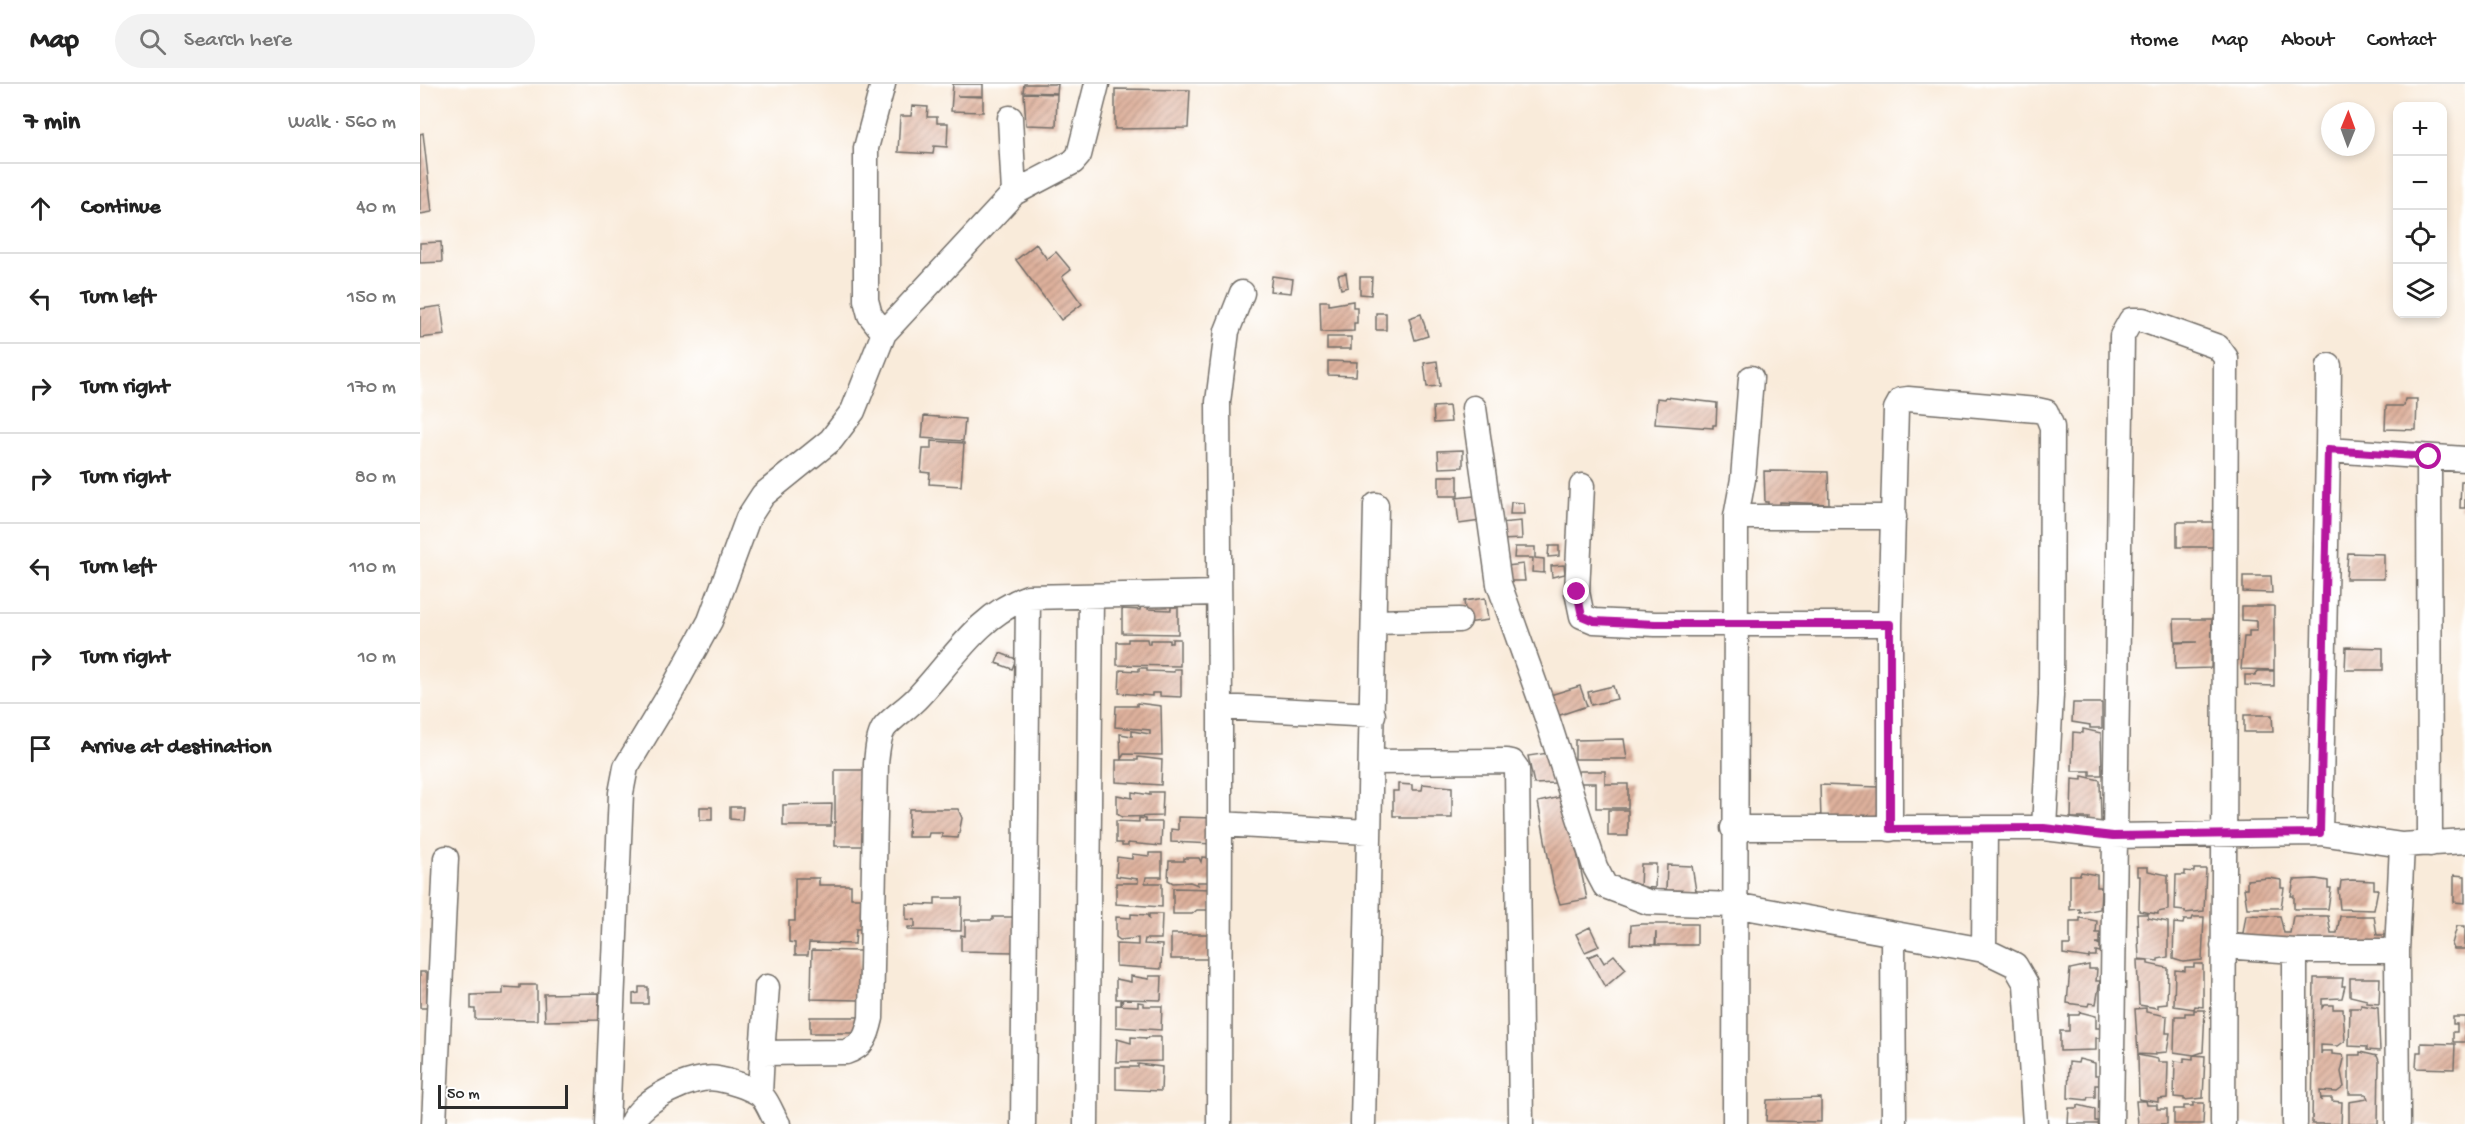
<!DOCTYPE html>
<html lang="en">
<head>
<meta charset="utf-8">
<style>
	:root { --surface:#fff; --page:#f2f2f2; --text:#222; --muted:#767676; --line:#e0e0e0 }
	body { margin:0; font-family:"Gochi Hand",sans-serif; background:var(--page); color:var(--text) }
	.controls { position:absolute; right:18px; top:18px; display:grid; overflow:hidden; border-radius:12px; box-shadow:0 3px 9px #0003 }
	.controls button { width:54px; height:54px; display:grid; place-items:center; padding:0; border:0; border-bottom:2px solid var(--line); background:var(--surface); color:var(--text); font:30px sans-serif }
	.compass { position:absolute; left:1901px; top:18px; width:54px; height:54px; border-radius:50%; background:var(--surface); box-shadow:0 3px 9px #0003; rotate:1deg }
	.scale { position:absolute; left:18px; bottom:15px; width:130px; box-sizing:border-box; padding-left:6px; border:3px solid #2b2b2b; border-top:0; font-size:16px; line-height:21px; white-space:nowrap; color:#2b2b2b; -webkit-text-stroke:4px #fff; paint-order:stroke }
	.stop { position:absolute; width:18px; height:18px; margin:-14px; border:4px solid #b5179e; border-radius:50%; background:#fff }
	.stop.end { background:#b5179e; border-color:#fff; box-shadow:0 2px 6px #0008 }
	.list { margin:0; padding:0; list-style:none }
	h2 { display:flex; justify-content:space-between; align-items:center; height:78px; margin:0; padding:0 24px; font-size:26px }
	h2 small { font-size:20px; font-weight:400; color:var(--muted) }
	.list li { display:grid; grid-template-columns:39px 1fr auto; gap:18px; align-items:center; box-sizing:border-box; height:90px; padding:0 24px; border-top:2px solid var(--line) }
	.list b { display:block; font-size:22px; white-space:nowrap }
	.list em { font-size:20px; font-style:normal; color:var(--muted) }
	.icon { flex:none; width:33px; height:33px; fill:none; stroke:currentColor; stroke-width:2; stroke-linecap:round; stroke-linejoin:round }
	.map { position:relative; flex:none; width:2045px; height:1040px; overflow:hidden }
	header { display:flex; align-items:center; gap:36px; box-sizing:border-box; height:84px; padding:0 30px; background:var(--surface); border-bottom:2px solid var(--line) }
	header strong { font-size:28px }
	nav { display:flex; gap:33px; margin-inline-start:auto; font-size:21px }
	.search { width:420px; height:54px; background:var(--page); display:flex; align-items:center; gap:15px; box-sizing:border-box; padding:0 21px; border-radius:33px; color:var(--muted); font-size:22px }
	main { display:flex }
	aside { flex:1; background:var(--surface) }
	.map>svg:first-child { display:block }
	.building { fill:url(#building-hatch) }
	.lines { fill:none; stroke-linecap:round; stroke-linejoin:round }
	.minor-casing { stroke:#736e68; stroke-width:27 }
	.minor { stroke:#fff; stroke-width:24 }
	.route { stroke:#b5179e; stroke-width:8 }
</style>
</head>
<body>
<header>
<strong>Map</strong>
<div class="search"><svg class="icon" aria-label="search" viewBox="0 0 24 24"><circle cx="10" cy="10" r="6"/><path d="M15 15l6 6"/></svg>Search here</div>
<nav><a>Home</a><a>Map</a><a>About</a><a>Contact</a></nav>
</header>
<main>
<aside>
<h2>7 min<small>Walk · 560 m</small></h2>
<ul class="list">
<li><svg class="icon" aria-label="ahead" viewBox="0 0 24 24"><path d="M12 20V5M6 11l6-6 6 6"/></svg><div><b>Continue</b></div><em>40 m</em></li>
<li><svg class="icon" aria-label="left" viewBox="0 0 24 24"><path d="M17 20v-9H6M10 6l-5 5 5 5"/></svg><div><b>Turn left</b></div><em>150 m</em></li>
<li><svg class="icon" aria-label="right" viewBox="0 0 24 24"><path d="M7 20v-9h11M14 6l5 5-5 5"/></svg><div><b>Turn right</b></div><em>170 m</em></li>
<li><svg class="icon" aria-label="right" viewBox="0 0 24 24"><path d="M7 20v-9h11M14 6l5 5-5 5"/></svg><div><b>Turn right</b></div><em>80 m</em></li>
<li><svg class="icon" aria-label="left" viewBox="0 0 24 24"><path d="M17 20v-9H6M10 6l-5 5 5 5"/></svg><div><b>Turn left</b></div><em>110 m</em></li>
<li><svg class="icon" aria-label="right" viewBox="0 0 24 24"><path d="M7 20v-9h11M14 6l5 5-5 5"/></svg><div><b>Turn right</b></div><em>10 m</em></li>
<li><svg class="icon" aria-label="arrive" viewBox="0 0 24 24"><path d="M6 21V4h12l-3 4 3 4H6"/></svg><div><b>Arrive at destination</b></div></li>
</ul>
</aside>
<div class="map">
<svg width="2045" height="1040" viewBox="0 0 2045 1040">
	<defs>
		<pattern id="building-hatch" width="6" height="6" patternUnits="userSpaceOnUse" patternTransform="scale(1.5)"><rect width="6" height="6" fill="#deb19c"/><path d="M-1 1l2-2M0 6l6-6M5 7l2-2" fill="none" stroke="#b4907f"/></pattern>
	</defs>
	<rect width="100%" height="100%" fill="#fff"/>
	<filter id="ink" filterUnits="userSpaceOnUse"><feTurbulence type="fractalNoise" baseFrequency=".0167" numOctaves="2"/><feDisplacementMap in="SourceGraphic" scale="12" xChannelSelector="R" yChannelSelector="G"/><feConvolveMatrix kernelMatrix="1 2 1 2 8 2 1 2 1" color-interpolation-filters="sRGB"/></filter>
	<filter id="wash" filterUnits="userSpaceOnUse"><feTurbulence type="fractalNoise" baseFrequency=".008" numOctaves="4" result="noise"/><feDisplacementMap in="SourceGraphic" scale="24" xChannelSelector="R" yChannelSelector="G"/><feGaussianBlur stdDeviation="1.35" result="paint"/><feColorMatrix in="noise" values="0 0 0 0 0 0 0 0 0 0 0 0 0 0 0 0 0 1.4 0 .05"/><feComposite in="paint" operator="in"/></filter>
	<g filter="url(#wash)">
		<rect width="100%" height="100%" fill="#f9ebda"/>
		<g id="blocks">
			<!-- building -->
			<path class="building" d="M533,0H563V12H537L563,13V28L531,27Z
				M604,0H638L637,9L603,8Z
				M695,5L770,6L768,44L695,45Z
				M604,9L637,10L636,42L606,41Z
				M492,22L508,23L507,33H517V39H528L527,63L514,62L513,70L478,68L480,32H491Z
				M3,49L12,128L0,130V50Z
				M21,158L22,178L0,179V159Z
				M616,160L627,175L636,168L651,186L642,193L662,220L641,236L596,176Z
				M926,189L928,203L921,205L918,191Z
				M852,192L873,195L871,209L850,207Z
				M940,193H952L951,211L940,210Z
				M900,217H909V221L933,217V223H937V239H934V247L901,248Z
				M21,222L25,251L0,254V225Z
				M956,229H966V246H956Z
				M1001,230L1008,252L995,256L989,234Z
				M907,253H931V265H907Z
				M908,277L937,278L936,292L908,291Z
				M1017,277L1020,302L1007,303L1004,279Z
				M1246,313L1297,319L1296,341H1293V344L1235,340L1237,314L1245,315Z
				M1985,315H1997L1996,346L1965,345L1966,322H1984Z
				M1029,322L1031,338L1014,339L1013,323Z
				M504,332L545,335L543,357L502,354Z
				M511,357L544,359L541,402L509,400L510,389L501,388L503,365H511Z
				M1043,366V383L1019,384L1018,367Z
				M1344,387L1408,388L1409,420L1360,418V422L1348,421V418H1345Z
				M1019,392H1038V412H1019Z
				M2041,397H2045V424H2040Z
				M1064,411L1068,436L1039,440L1036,414Z
				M1091,418L1104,419L1105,430H1090Z
				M1101,437L1102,455L1080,456V439Z
				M1757,438H1793V463H1757Z
				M1129,462H1139V472L1128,473Z
				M1095,463H1115V474L1124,475V489L1112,488L1113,474H1094Z
				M1928,469L1964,470V495H1926Z
				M1103,480L1105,497H1086L1087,482Z
				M1144,481L1145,490L1132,493L1131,482Z
				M1823,492H1851L1852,509L1823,508Z
				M1065,514L1068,536L1047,539L1044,517Z
				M721,521H729L728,525L751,526V523H758V550L702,549V525L720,526Z
				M1822,522H1854V586L1821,585L1824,553H1829V547H1837V537L1822,536Z
				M1754,535H1792L1791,584L1755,585V559L1777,558H1755Z
				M708,555H727L728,560H730V556H749V559H752V555H760V582L697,581V558H708Z
				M1926,563L1963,564V586H1925Z
				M580,569L596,575L592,585L576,579Z
				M719,584H727V587L754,588V585H761V613L740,612V609H732V612L699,609L700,586L719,587Z
				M1854,587V602L1825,601V591H1835L1838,587Z
				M1160,602L1167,622L1137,632L1130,611Z
				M1193,602L1197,615L1171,621L1168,608Z
				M717,619L741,622L742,671L704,670L701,675L700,650L712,652V647L730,650V646L695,643L696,622H717Z
				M1653,619H1682V644H1670V641L1652,638Z
				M1824,631H1852L1853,648H1824Z
				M1663,645L1681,649L1682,691H1670V687H1652L1653,648L1663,649Z
				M1204,655L1207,675H1155V656Z
				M1128,669L1135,699L1114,700L1108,672Z
				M718,673L742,676L741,701L696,698V676H718Z
				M415,686H449V762H415Z
				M1159,687H1185V700H1208V724H1176V699H1159Z
				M1662,692L1680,696L1681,738H1668L1669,734H1651L1652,695L1662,696Z
				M978,700L992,701V706H1002L1003,700L1032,703V734H980V732H973V707H978Z
				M1400,701L1459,703L1458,739L1401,737Z
				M712,708L730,711V708H743L742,732L702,733L697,730V711L712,714Z
				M1145,712L1167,815L1140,820L1133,799L1118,718Z
				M412,720L411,742H363V721Z
				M280,723H292V736H280Z
				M310,723H323L322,736L310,735Z
				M489,725H538L542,734L538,754L522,753V749H509L508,753H488Z
				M1188,726H1208V752H1188Z
				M758,733L793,734L794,760L751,758V745L758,746Z
				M719,734L725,735V738H742L741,762L708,759V762H702V759H696V737L719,738Z
				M729,769H742V793H726L725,799H742V823L696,820V799H718V795L696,792L697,773L712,775V770L729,772Z
				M782,773L794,774V798H777L778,801L770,798L753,799L748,796L749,777H764V774H779L781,778Z
				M1221,780H1236L1235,804L1220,803Z
				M1247,781L1272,782L1276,807L1246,806Z
				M1717,783H1728V787L1748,791V826L1738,828V830L1719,827L1720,792H1717Z
				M1774,785H1786L1784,827L1765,829V827L1755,826L1756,791H1765V787L1774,788Z
				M1661,788L1677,791V803H1681L1680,825L1660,829V825L1650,826V791H1660Z
				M2034,791L2045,792V819L2034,818Z
				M375,794H399V801H431V814H444V845H436L435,860L389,859L388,871H375V859L369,858V837H375Z
				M1849,794L1861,796V804H1864L1861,824H1827L1824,804H1827V796Z
				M1896,795L1908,797V804H1911L1908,825H1874V812H1871L1874,796Z
				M1932,796L1954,797V805H1958L1954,826L1920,825L1918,805H1920L1921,797Z
				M753,804L793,805L792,826H777L772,830H753Z
				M515,814H542L541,847L488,846V843H495V836L486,835V820L515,821Z
				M711,830L727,831L729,834V830H742L741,855H725L724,860L742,861L741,885L696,882V860L718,861V854L700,856L696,853V833L711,834Z
				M1717,830H1728V834L1748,838V873L1738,875V877L1719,875Z
				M1826,831L1860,832L1864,849H1870L1873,832H1908L1911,849H1917L1920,832H1954L1957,851H1970V863L1818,860V849H1823Z
				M573,833H595V868L541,867V851L545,852V836H573Z
				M1773,833H1784L1782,876L1763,878L1753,875L1754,839L1763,840L1764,836H1772Z
				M1660,834L1677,837L1676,849H1680V859H1676L1680,861V868L1676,867V872H1669V874L1643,870V861H1650V837H1660Z
				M1222,840H1277V861H1236V848L1235,861L1210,860L1211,841Z
				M2037,842H2045V865H2034L2032,860Z
				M1170,843L1179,862L1165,868L1156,850Z
				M751,850H790V875H751Z
				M392,866L440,867L439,916L391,915Z
				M1178,869L1184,879L1194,871L1206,885L1185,903L1168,873Z
				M1717,876H1728V880L1748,884L1747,920L1738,921V924L1719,921Z
				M1774,880H1783V923L1775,922L1774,925L1754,922L1755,886L1765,887V883H1774Z
				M1669,881V885H1677L1676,897H1680L1676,920L1669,919L1668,922L1647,919L1650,885Z
				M0,888H7V924H0Z
				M711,892L729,895V892H742L741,916L703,915L701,921V915H696V895L711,898Z
				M1894,894H1923L1922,902H1925L1922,914L1902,915V924L1904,921H1913V925H1923L1925,957L1918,962L1901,961V970L1902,967H1912V970L1922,971L1924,975L1921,988L1924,1003L1917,1008L1900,1007L1901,1017L1902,1014H1912V1017L1922,1018L1921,1040H1892Z
				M1930,894H1960L1959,920L1947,919V916L1930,912Z
				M100,901H117V936L55,935V925H51V911L83,910V903L100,904Z
				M219,903H228V920H213V910L219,909Z
				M179,909V936L125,937L124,910Z
				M718,918L724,919V922H742L741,946L696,943V921L718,922Z
				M1941,921L1958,924L1960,967L1947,966V963L1929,962L1930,924H1941Z
				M1726,924V928L1747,932L1746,949H1750L1747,968L1736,969V971L1718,970L1715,925Z
				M1774,926H1785L1783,968L1774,971L1754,968L1755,932H1765V929H1774Z
				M1660,928L1676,932V944H1680V954H1676V966L1640,967V947H1649V931H1659Z
				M390,933H441V949H390Z
				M2033,933H2045V958H2033V948H2037V940H2033Z
				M711,953L726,954L725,956L729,953H741V977L696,978L697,955L711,959Z
				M2001,959L2035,960L2034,985L1996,984L1997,968H2001Z
				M1940,968L1957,972L1959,977L1958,1040H1929V1018L1948,1015L1946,1010H1929V971H1940Z
				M1718,971L1738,975V978H1748L1747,1014L1738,1015V1018L1719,1015Z
				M1773,971L1785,972L1783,1014L1764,1016V1014L1754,1013L1755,977L1764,978V974L1773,975Z
				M1659,975L1675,979V991H1679V1001H1675V1013H1668L1667,1016L1648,1014L1649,978L1658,979Z
				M718,980L742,983L741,1007L696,1005V983H718Z
				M1401,1014V1038L1346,1037L1347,1016Z
				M1716,1017H1726L1727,1021H1737V1025H1747V1040H1718Z
				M1773,1019H1784L1783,1040H1754V1025H1764V1022H1773Z
				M1658,1021L1675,1025V1037H1679V1040H1648L1649,1024H1658Z"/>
		</g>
	</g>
	<g filter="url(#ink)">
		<use href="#blocks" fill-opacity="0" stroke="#736e68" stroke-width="1.5"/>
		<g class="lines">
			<defs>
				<path id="minor" d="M463,0L446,64V216L450,231L464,249
					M594,109L653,78L659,71L677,0
					M822,209L807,247L798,318L800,623L953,631
					M1054,324L1079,500L1127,634L1175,783L1185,802L1228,818L1314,821L1564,866L1595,881L1606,900L1615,1040
					M1908,366L1909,282
					M2009,373L2010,760
					M1162,402L1157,508L1162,532L1174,537L1235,540H1470
					M1316,433L1323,395L1331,294
					M954,538L1039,536
					M800,623V740L948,748
					M952,678L1087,677L1092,678L1097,685L1101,1040
					M1313,744H1624
					M1470,745V540L1476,325L1481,316L1488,315L1617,326L1626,328L1632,343L1631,611L1624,744L1693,752L1900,749L1982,761L2045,757
					M1900,749L1908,366L2045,375
					M1473,851L1474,1040
					M1803,862L1875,867H1977
					M1564,866L1565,745
					M1875,867V1040
					M342,969L347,903
					M340,1010L342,969L426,968C444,962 447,952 451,934L456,680C457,670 458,653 464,644C473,633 488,624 498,613C533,576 558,531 608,513L799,509
					M14,1040L26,774
					M187,1040L201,709L206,683L250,610L290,537L328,434L343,411L411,356L433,327L464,249L594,109L590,34
					M211,1040C221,1016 272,990 298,995C310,997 328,1003 338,1009C347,1014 352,1032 358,1040
					M603,1040L608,513
					M666,1040L671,512
					M799,1040L800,740
					M943,1040L956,421
					M1315,1040L1316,433H1474
					M1691,1040L1702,252L1711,236H1723L1798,263L1806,274L1803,1040
					M1978,1040L1977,867L1982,761"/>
			</defs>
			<!-- minor casing -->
			<use href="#minor" class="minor-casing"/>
			<!-- minor -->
			<use href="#minor" class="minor"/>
		</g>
	</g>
	<g class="lines" filter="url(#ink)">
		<!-- route -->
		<path class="route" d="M1157,508L1162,532L1174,537L1235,540H1470V745L1624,744L1693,752L1900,749L1908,366L2009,373"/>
	</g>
</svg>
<div class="controls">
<button>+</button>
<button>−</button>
<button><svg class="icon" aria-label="locate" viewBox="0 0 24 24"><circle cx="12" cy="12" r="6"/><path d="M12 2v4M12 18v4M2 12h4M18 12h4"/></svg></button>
<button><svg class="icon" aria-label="layers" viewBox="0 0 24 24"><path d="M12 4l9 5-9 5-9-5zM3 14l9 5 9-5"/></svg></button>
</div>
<svg class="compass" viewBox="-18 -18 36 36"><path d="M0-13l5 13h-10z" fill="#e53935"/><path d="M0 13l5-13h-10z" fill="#767676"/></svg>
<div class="scale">50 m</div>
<div class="stop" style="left:2009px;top:373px"></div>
<div class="stop end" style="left:1157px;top:508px"></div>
</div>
</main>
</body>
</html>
